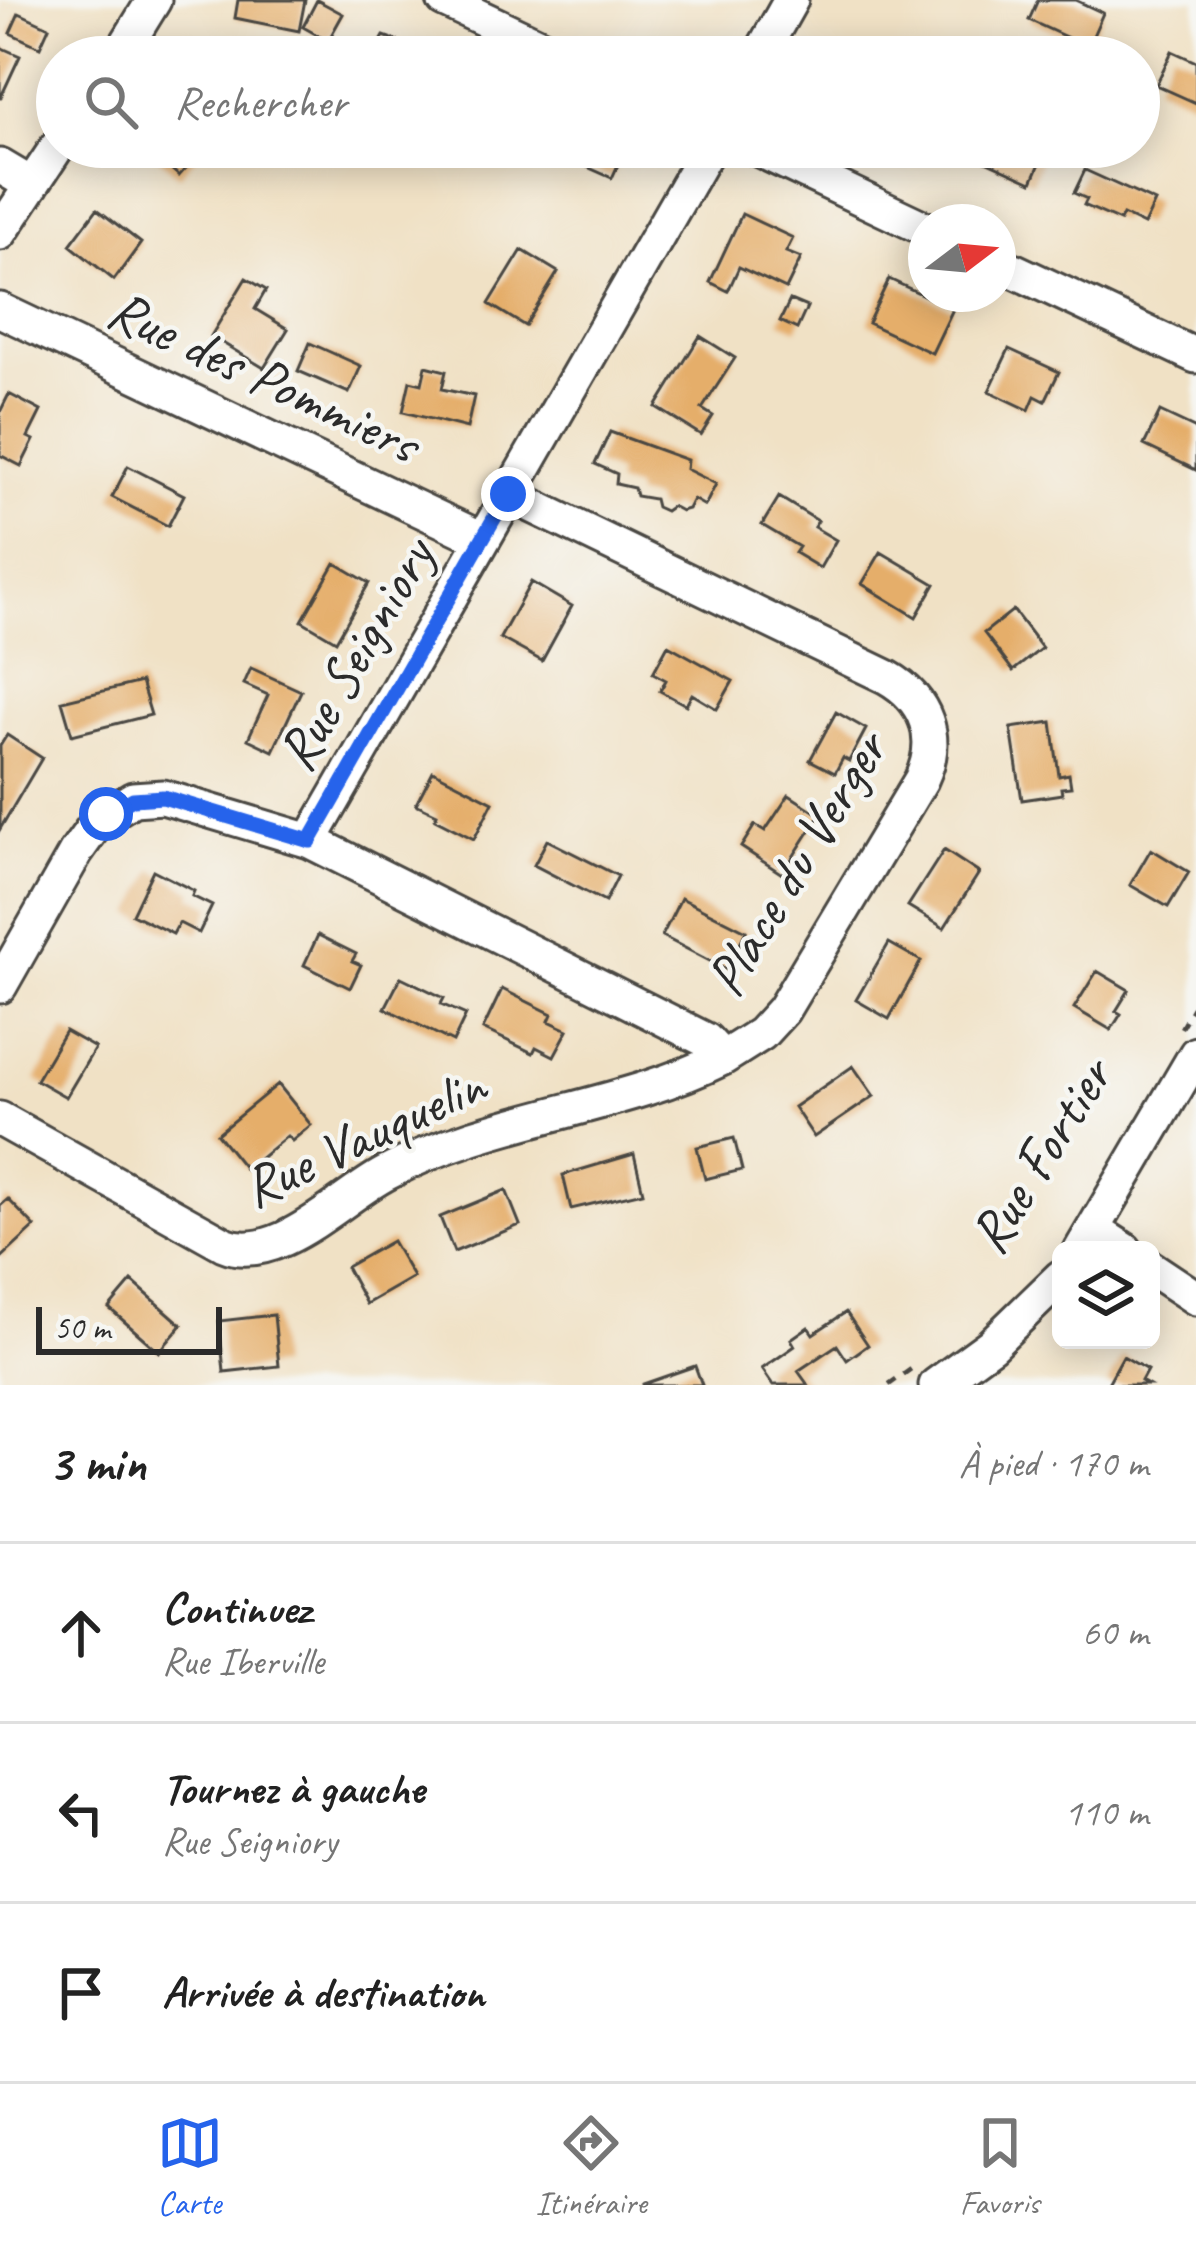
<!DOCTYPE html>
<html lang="fr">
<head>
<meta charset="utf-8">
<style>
	:root { --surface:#fff; --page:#f6f6f6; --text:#222; --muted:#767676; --line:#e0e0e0; --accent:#2563eb }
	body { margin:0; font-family:Caveat,sans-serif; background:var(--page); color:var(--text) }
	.controls { position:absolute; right:36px; bottom:36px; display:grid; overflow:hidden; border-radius:18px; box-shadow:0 6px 30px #0003 }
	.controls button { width:108px; height:108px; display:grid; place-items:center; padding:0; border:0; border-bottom:3px solid var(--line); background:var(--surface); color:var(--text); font:60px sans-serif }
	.compass { position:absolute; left:908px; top:204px; width:108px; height:108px; border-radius:50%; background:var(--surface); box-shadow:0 6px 30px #0003; rotate:74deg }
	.scale { position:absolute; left:36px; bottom:30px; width:186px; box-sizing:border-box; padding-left:12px; border:6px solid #2b2b2b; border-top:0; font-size:33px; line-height:42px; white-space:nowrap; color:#2b2b2b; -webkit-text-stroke:9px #f6f6f2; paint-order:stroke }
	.stop { position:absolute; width:36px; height:36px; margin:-27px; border:9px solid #2563eb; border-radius:50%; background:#fff }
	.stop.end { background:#2563eb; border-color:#fff; box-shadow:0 3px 12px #0008 }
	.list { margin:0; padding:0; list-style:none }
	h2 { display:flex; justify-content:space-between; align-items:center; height:156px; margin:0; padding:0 48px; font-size:51px }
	h2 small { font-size:39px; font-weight:400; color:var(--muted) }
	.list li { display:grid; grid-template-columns:78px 1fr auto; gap:36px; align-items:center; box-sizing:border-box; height:180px; padding:0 48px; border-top:3px solid var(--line) }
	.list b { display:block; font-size:45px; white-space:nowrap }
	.list p { margin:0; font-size:39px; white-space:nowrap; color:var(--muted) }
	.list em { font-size:39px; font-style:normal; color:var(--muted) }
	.icon { flex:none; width:66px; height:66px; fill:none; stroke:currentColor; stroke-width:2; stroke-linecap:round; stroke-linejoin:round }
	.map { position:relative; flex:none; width:1196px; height:1385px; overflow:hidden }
	.search { position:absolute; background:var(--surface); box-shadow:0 6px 30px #0003; left:36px; right:36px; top:36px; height:132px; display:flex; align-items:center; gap:30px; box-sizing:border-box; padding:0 42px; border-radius:66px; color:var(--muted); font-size:45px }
	.sheet { height:696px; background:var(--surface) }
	nav { display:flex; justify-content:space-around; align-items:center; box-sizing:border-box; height:168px; border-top:3px solid var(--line); background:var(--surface); font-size:33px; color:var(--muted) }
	nav a { display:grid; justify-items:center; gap:6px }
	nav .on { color:var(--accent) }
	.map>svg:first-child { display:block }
	.building { fill:#e5ae6b }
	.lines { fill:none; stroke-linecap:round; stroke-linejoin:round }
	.minor-casing { stroke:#494642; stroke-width:39 }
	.path { stroke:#494642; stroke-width:4.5; stroke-dasharray:9 9; stroke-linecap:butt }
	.minor { stroke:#fff; stroke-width:33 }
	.route { stroke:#2563eb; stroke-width:15 }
	.labels { text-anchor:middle; stroke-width:9; stroke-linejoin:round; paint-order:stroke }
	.street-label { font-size:57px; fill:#2b2b2b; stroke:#f6f6f2 }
</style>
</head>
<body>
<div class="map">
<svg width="1196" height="1385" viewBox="0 0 1196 1385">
	<rect width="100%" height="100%" fill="#f6f6f2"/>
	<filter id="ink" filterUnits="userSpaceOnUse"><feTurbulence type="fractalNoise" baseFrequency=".00833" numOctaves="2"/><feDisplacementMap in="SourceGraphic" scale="24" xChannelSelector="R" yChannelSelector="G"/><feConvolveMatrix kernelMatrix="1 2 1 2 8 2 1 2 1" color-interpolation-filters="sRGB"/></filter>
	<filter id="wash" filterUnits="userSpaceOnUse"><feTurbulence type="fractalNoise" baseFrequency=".004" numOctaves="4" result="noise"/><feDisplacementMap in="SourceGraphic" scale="48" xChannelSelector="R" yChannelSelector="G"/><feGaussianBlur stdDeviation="2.7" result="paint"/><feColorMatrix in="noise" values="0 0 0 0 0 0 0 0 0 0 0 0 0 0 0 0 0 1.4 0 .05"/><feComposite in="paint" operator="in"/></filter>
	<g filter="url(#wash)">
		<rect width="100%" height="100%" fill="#f0e1c5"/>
		<g id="blocks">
			<!-- building -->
			<path class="building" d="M238,0H305L299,31L235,18Z
				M317,0L343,14L328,41L303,27Z
				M1038,0H1075L1103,13L1088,47L1029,20Z
				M19,13L49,27L40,47L10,33Z
				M384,36L411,46L408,50L422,57H372Z
				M0,47L20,56L0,99Z
				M1172,51L1196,62V103L1156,85Z
				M146,147H205L179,176Z
				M572,147H626L612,178L567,158Z
				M971,147H1047L1032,182L968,153Z
				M1085,170L1155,202L1144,225L1123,215L1120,221L1084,205L1087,199L1074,193Z
				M97,209L141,243L114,280L70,245Z
				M742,214L793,238L786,252L801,258L786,289L739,267L728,291L710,282Z
				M522,250L558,272L525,326L489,304Z
				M246,278L266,290L255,309L288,329L264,368L211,336Z
				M889,279L953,309L932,353L868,323Z
				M790,300L807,307L797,329L780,321Z
				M700,336L735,358L702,409L713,416L701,435L656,407Z
				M310,343L361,366L349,393L298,371Z
				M1009,349L1059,372L1045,401L1035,396L1029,410L989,391Z
				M426,366L446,371L442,389L474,396L467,428L403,412L410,381L422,384Z
				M9,394L41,411L28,437L34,440L21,466L0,455V412Z
				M1160,412L1196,429V470L1144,445Z
				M610,432L687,460L686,469L716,484L705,506L693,499L688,509L681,511L672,506L665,511L656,507L654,499L636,496L634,488L616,484L617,474L595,464Z
				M128,466L184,495L168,526L112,497Z
				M779,497L818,521L814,527L836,540L820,568L795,553L799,547L762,525Z
				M881,552L935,584L916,617L862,584Z
				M335,563L369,583L336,641L302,621Z
				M531,582L572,606L542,661L500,638Z
				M1013,610L1042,648L1013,671L984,633Z
				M668,645L733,681L717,709L692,694L686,705L660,691L666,680L653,673Z
				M251,668L301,691L273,751L248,739L268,695L244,684Z
				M141,682L151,715L72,735L62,701Z
				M836,712L866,729L849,761L843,758L835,773L810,760Z
				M1052,722L1059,776L1069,774L1071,787L1061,788L1062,794L1022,800L1011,728Z
				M7,735L42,758L0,829V746Z
				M433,771L493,802L474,839L435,819L437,814L416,804Z
				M789,795L820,815L782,874L741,847L755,825L765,831Z
				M547,840L618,876L605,902L534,865Z
				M1151,849L1189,872L1168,907L1130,885Z
				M944,850L979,873L944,928L908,906Z
				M153,870L194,891L192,896L212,906L199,933L179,923L173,934L132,914Z
				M681,898L746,931L727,970L662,936Z
				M318,935L356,954L352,961L361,965L350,988L304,965Z
				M889,943L921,961L889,1019L856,1000Z
				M1097,971L1129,990L1116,1011L1121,1014L1111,1030L1074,1008Z
				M401,977L444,998L441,1004L466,1015L453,1042L385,1008Z
				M502,989L552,1014L549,1021L568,1030L554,1056L536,1047L533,1053L483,1029Z
				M65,1031L95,1048L66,1097L36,1080Z
				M853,1066L874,1096L814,1137L794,1107Z
				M278,1084L311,1125L292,1141L287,1136L246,1170L217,1134Z
				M734,1138L742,1170L705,1179L697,1147Z
				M634,1154L643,1192L571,1209L563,1175Z
				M506,1190L520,1225L454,1252L440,1217Z
				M8,1199L35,1227L0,1259V1206Z
				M392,1241L413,1277L366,1304L346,1267Z
				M132,1281L182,1325L159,1352L109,1308Z
				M846,1312L868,1345L847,1360L837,1345L798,1371L808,1385H773L762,1369L795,1346L791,1339L808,1327L813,1334Z
				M274,1315L279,1366L224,1372L219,1321Z
				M1123,1356L1147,1370L1141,1381L1148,1385H1107Z
				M695,1366L702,1385H643V1384Z"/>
		</g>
	</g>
	<g filter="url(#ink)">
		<use href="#blocks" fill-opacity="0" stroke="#494642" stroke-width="3"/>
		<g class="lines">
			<defs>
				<path id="minor" d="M444,0L564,57
					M119,57L154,0
					M759,57L791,0
					M753,147L926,229
					M0,166L32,185
					M0,233L57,147
					M998,263L1196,356
					M0,310L482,539
					M310,841L709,147
					M0,986L76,852L98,821L133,799L163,797L310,841L706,1040L723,1058L761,1034L783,1010L921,780C941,738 926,699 887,677L508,494
					M0,1119L224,1244C276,1266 340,1198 385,1174C494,1115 616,1111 723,1058
					M1094,1230L1125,1250
					M1081,1250L1196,1054
					M1151,1268L1196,1298
					M936,1385L991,1345L1061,1277"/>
			</defs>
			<!-- minor casing -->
			<use href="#minor" class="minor-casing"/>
			<!-- path -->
			<path class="path" d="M587,41L620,57
				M952,214L968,222
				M1181,1028L1196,1002
				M889,1385L911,1369"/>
			<!-- minor -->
			<use href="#minor" class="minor"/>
		</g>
	</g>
	<g class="lines" filter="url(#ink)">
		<!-- route -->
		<path class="route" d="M106,814L133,799L163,797L310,841L508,494"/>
	</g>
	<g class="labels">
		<!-- street labels -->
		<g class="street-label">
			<text transform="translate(264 375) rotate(25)" y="20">Rue des Pommiers</text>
			<text transform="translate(354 654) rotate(-60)" y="20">Rue Seigniory</text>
			<text transform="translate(795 863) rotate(-59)" y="20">Place du Verger</text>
			<text transform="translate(363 1135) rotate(-25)" y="20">Rue Vauquelin</text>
			<text transform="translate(1039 1155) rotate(-58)" y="20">Rue Fortier</text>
		</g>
	</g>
</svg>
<div class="controls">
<button><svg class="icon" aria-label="layers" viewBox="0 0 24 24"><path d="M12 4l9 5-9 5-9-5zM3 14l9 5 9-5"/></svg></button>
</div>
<svg class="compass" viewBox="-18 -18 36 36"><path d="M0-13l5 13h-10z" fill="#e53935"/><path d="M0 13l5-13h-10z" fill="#767676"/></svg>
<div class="scale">50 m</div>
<div class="stop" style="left:106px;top:814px"></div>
<div class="stop end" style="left:508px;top:494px"></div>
<div class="search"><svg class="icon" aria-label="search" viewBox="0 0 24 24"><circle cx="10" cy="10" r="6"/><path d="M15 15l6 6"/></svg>Rechercher</div>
</div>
<section class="sheet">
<h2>3 min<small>À pied · 170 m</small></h2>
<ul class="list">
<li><svg class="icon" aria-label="ahead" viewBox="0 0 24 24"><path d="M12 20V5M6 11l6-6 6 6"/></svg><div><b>Continuez</b><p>Rue Iberville</p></div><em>60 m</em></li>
<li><svg class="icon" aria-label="left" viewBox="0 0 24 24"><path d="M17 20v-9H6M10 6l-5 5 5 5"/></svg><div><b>Tournez à gauche</b><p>Rue Seigniory</p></div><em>110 m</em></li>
<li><svg class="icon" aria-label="arrive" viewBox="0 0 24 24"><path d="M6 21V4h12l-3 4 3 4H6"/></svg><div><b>Arrivée à destination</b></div></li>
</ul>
</section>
<nav>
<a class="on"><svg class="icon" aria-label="map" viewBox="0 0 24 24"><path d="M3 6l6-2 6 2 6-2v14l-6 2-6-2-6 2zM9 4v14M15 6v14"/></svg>Carte</a>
<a><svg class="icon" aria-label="directions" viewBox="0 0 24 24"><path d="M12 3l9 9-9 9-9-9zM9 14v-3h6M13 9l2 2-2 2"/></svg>Itinéraire</a>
<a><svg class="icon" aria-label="saved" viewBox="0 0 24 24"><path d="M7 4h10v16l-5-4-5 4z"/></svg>Favoris</a>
</nav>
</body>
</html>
